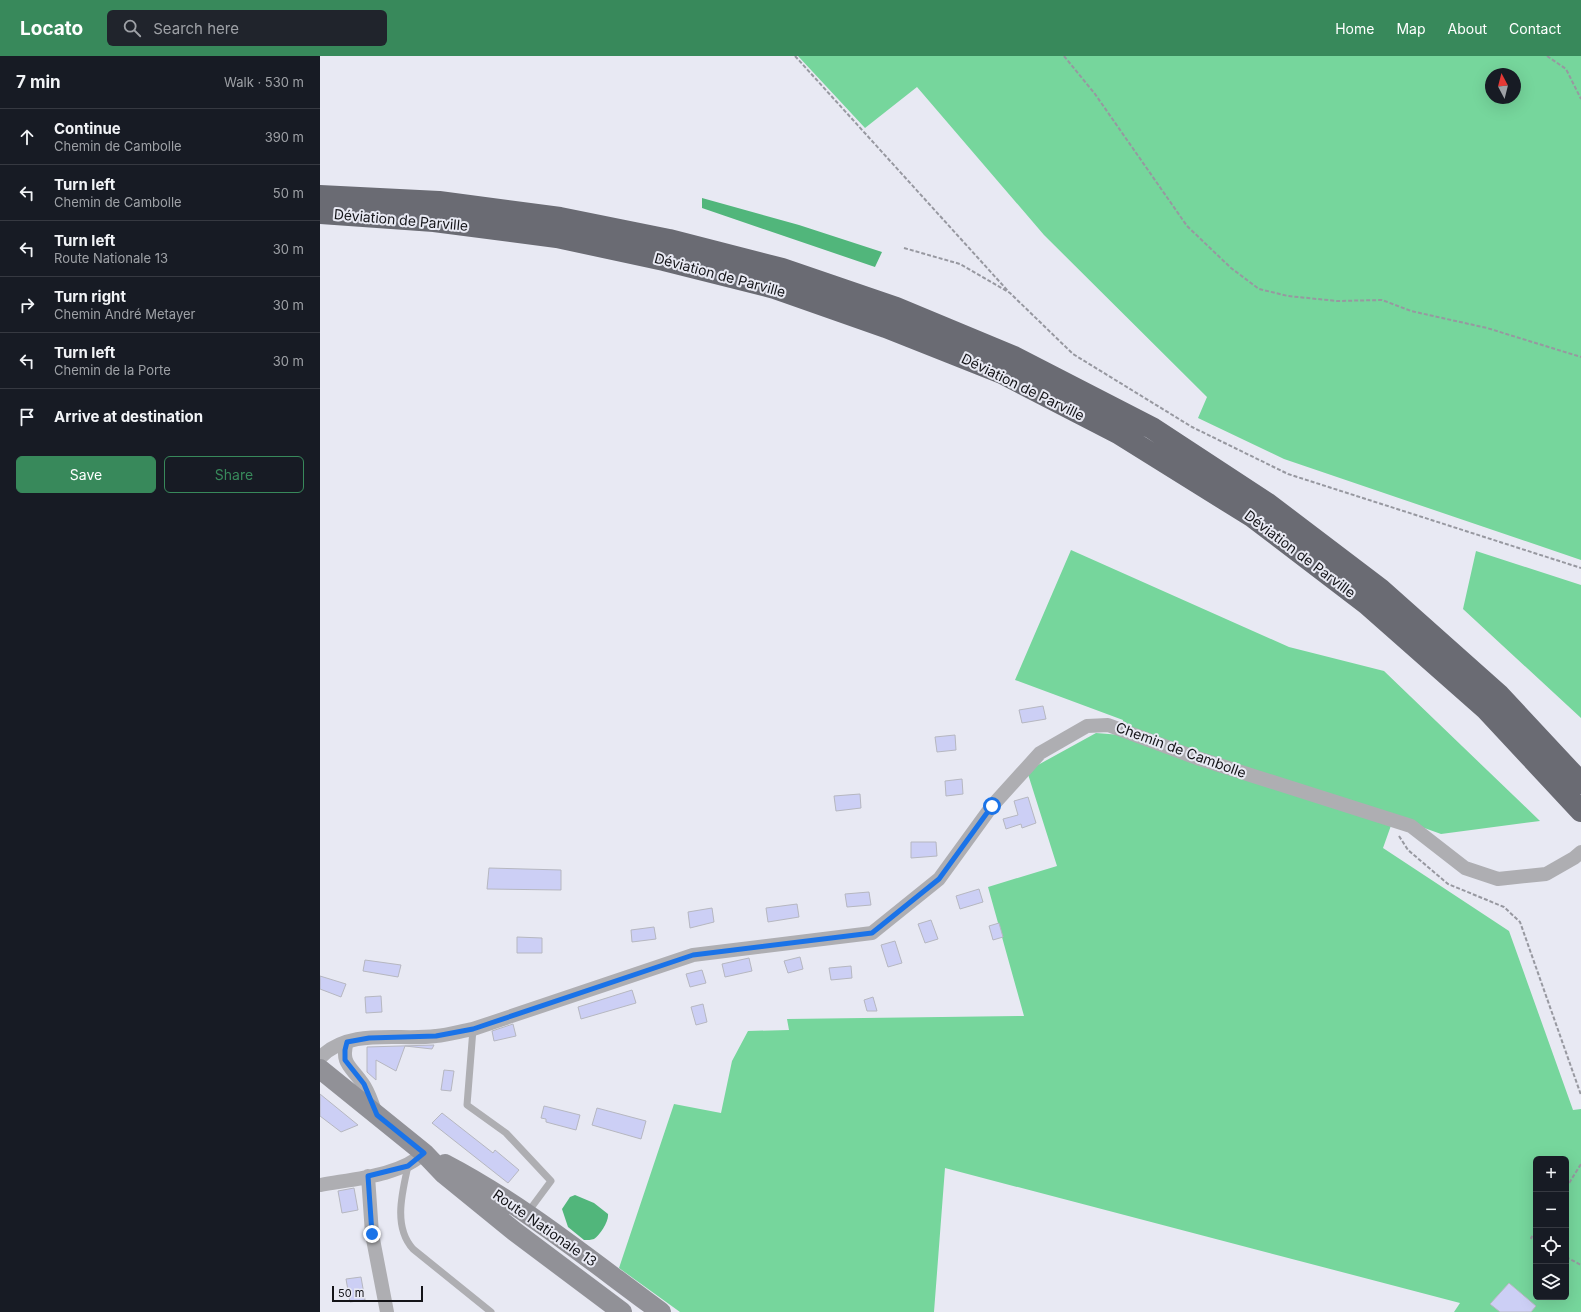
<!DOCTYPE html>
<html lang="en">
<head>
<meta charset="utf-8">
<style>
	:root { --surface:#171b24; --page:#20242c; --text:#f1f3f6; --muted:#9ea1a6; --line:#363941; --accent:#38895b }
	body { margin:0; font-family:Inter,sans-serif; background:var(--page); color:var(--text) }
	.controls { position:absolute; right:12px; bottom:12px; display:grid; overflow:hidden; border-radius:6px; box-shadow:0 4px 16px #0002 }
	.controls button { width:36px; height:36px; display:grid; place-items:center; padding:0; border:0; border-bottom:1px solid var(--line); background:var(--surface); color:var(--text); font:20px sans-serif }
	.compass { position:absolute; left:1165px; top:12px; width:36px; height:36px; border-radius:50%; background:var(--surface); box-shadow:0 4px 16px #0002; rotate:353deg }
	.scale { position:absolute; left:12px; bottom:10px; width:91px; box-sizing:border-box; padding-left:4px; border:2px solid #141418; border-top:0; font-size:11px; line-height:14px; white-space:nowrap; color:#141418; -webkit-text-stroke:3px #e8e9f3; paint-order:stroke }
	.stop { position:absolute; width:12px; height:12px; margin:-9px; border:3px solid #1a73e8; border-radius:50%; background:#fff }
	.stop.end { background:#1a73e8; border-color:#fff; box-shadow:0 1px 4px #0008 }
	.list { margin:0; padding:0; list-style:none }
	h2 { display:flex; justify-content:space-between; align-items:center; height:52px; margin:0; padding:0 16px; font-size:17px }
	h2 small { font-size:13px; font-weight:400; color:var(--muted) }
	.list li { display:grid; grid-template-columns:26px 1fr auto; gap:12px; align-items:center; box-sizing:border-box; height:56px; padding:0 16px; border-top:1px solid var(--line) }
	.list b { display:block; font-size:15px; white-space:nowrap }
	.list p { margin:0; font-size:13px; white-space:nowrap; color:var(--muted) }
	.list em { font-size:13px; font-style:normal; color:var(--muted) }
	.actions { display:flex; gap:8px; padding:12px 16px }
	.actions a { flex:1; padding:9px 0; border:1px solid var(--accent); border-radius:6px; text-align:center; font-size:14px; color:var(--accent) }
	.actions .main { background:var(--accent); color:#fff }
	.icon { flex:none; width:22px; height:22px; fill:none; stroke:currentColor; stroke-width:2; stroke-linecap:round; stroke-linejoin:round }
	.map { position:relative; flex:none; width:1261px; height:1256px; overflow:hidden }
	header { display:flex; align-items:center; gap:24px; box-sizing:border-box; height:56px; padding:0 20px; background:var(--accent); color:#fff }
	header strong { font-size:19px }
	nav { display:flex; gap:22px; margin-inline-start:auto; font-size:14px }
	.search { width:280px; height:36px; background:var(--page); display:flex; align-items:center; gap:10px; box-sizing:border-box; padding:0 14px; border-radius:6px; color:var(--muted); font-size:15px }
	main { display:flex }
	aside { flex:1; background:var(--surface) }
	.map>svg:first-child { display:block }
	.green { fill:#76d69c; fill-rule:evenodd }
	.water { fill:#51b67b }
	.building { fill:#cccff5; stroke:#b6b7c0 }
	.lines { fill:none; stroke-linecap:round; stroke-linejoin:round }
	.path { stroke:#9798a0; stroke-width:2; stroke-dasharray:4 2; stroke-linecap:butt }
	.lane { stroke:#aeaeb2; stroke-width:7 }
	.street { stroke:#aeaeb2; stroke-width:14 }
	.secondary { stroke:#919197; stroke-width:20 }
	.highway { stroke:#6a6b73; stroke-width:22 }
	.route { stroke:#1a73e8; stroke-width:5 }
	.labels { text-anchor:middle; stroke-width:4; stroke-linejoin:round; paint-order:stroke }
	.street-label { font-size:14px; fill:#141418; stroke:#e8e9f3 }
</style>
</head>
<body>
<header>
<strong>Locato</strong>
<div class="search"><svg class="icon" aria-label="search" viewBox="0 0 24 24"><circle cx="10" cy="10" r="6"/><path d="M15 15l6 6"/></svg>Search here</div>
<nav><a>Home</a><a>Map</a><a>About</a><a>Contact</a></nav>
</header>
<main>
<aside>
<h2>7 min<small>Walk · 530 m</small></h2>
<ul class="list">
<li><svg class="icon" aria-label="ahead" viewBox="0 0 24 24"><path d="M12 20V5M6 11l6-6 6 6"/></svg><div><b>Continue</b><p>Chemin de Cambolle</p></div><em>390 m</em></li>
<li><svg class="icon" aria-label="left" viewBox="0 0 24 24"><path d="M17 20v-9H6M10 6l-5 5 5 5"/></svg><div><b>Turn left</b><p>Chemin de Cambolle</p></div><em>50 m</em></li>
<li><svg class="icon" aria-label="left" viewBox="0 0 24 24"><path d="M17 20v-9H6M10 6l-5 5 5 5"/></svg><div><b>Turn left</b><p>Route Nationale 13</p></div><em>30 m</em></li>
<li><svg class="icon" aria-label="right" viewBox="0 0 24 24"><path d="M7 20v-9h11M14 6l5 5-5 5"/></svg><div><b>Turn right</b><p>Chemin André Metayer</p></div><em>30 m</em></li>
<li><svg class="icon" aria-label="left" viewBox="0 0 24 24"><path d="M17 20v-9H6M10 6l-5 5 5 5"/></svg><div><b>Turn left</b><p>Chemin de la Porte</p></div><em>30 m</em></li>
<li><svg class="icon" aria-label="arrive" viewBox="0 0 24 24"><path d="M6 21V4h12l-3 4 3 4H6"/></svg><div><b>Arrive at destination</b></div></li>
</ul>
<div class="actions"><a class="main">Save</a><a>Share</a></div>
</aside>
<div class="map">
<svg width="1261" height="1256" viewBox="0 0 1261 1256">
	<rect width="100%" height="100%" fill="#e8e9f3"/>
	<!-- green -->
	<path class="green" d="M478,0H1261V504L964,403L878,362L887,341L724,179L597,31L545,72ZM1171,18H1195V42H1171Z
		M751,494L969,591L1064,615L1220,765L1121,778L1074,761L1063,792L1189,875L1253,1054L1261,1053V1256H1134L1140,1247L625,1112L614,1256H360L299,1212L354,1048L401,1057L412,1005L428,975L469,974L467,963L704,960L668,831L737,810L707,715L776,677L801,679L803,664L695,624ZM1216,1103H1246V1241H1216Z
		M1156,495L1261,529V662L1143,553Z"/>
	<!-- water -->
	<path class="water" d="M382,142L479,169L562,196L555,211L382,152Z
		M255,1139L274,1147L288,1158C289,1165 280,1179 274,1183C271,1184 268,1184 264,1184L248,1171L242,1153L250,1141Z"/>
	<!-- building -->
	<path class="building" d="M723,650L726,663L702,667L699,654Z
		M635,679L636,694L617,696L615,681Z
		M642,723L643,738L626,740L625,725Z
		M540,738L541,752L516,755L514,740Z
		M708,741L716,767L702,772L701,768L686,773L683,763L698,759L694,745Z
		M591,786H616L617,800L591,802Z
		M169,812L241,814V834L167,833Z
		M659,833L663,846L640,853L636,840Z
		M549,836L551,849L527,851L525,838Z
		M477,848L479,861L448,866L446,852Z
		M392,852L394,866L370,872L368,856Z
		M611,864L618,883L605,887L598,868Z
		M679,867L683,881L673,884L669,870Z
		M334,871L336,883L312,886L311,874Z
		M197,881L222,882V897H197Z
		M575,885L582,907L568,911L561,889Z
		M480,901L483,913L468,917L464,905Z
		M429,902L432,915L405,921L402,908Z
		M45,904L81,909L78,921L43,915Z
		M531,910L532,922L511,924L509,912Z
		M382,914L386,927L370,931L366,918Z
		M0,920L26,928L21,941L0,933Z
		M312,934L316,947L261,963L258,951Z
		M61,940L62,956L46,957L45,941Z
		M553,941L557,955H547L544,944Z
		M383,948L387,966L376,969L371,951Z
		M193,968L196,980L174,985L172,975Z
		M114,989L112,993L85,990L76,1015L56,1004V1024L47,1016V991Z
		M124,1014L134,1015L131,1035L121,1034Z
		M0,1038L38,1069L21,1076L0,1060Z
		M224,1050L260,1059L256,1074L226,1066V1063L221,1062Z
		M277,1052L326,1065L321,1083L272,1069Z
		M122,1057L173,1097L175,1094L199,1114L188,1127L112,1067Z
		M34,1132L38,1154L22,1157L18,1135Z
		M41,1221L45,1244L30,1246L26,1223Z
		M1189,1227L1216,1250L1211,1256H1180L1170,1248Z"/>
	<g class="lines">
		<!-- path -->
		<path class="path" d="M475,0L688,235
			M744,0L775,38L867,170L911,212L939,233L968,240L1017,245L1062,244L1091,255L1167,272L1261,301
			M1227,0L1246,13L1261,43
			M584,192L640,208L690,237L753,298L872,371L968,418L1261,512
			M1079,780L1088,794L1128,828L1184,851L1200,866L1261,1039
			M1246,1132L1261,1108
			M1216,1175L1211,1182L1216,1185
			M1246,1201L1261,1209"/>
		<!-- lane -->
		<path class="lane" d="M153,973L147,1049L186,1077L231,1125L208,1156
			M88,1110C82,1137 73,1171 93,1193L171,1256"/>
		<!-- street -->
		<path class="street" d="M27,986C20,1008 32,1011 43,1028C49,1036 52,1048 56,1057
			M0,1002C29,971 80,985 116,980C129,979 141,975 153,973L373,899L552,877L619,823L672,750L720,697L767,670L788,669L877,702L1091,770L1145,812L1178,823L1226,818L1254,802L1261,796
			M48,1120L52,1178L67,1256
			M0,1129C32,1123 80,1120 104,1097"/>
		<!-- secondary -->
		<path class="secondary" d="M0,1013L104,1097L124,1118L194,1175L302,1256
			M125,1108C202,1148 271,1205 341,1256"/>
		<!-- highway -->
		<path class="highway" d="M0,140L119,146L240,162L349,184L462,213L576,252L694,301L832,372L948,448L1060,533L1179,639L1261,727
			M0,157L114,165L237,181L344,204L455,232L566,271L682,317L798,377L933,461L1047,548L1166,653L1261,755"/>
	</g>
	<g class="lines">
		<!-- route -->
		<path class="route" d="M52,1178L48,1120L88,1110L104,1097L57,1059L44,1028L25,1004V994L27,986L49,982L116,980L153,973L373,899L552,877L619,823L672,750"/>
	</g>
	<g class="labels">
		<!-- street labels -->
		<g class="street-label">
			<text transform="translate(81 164) rotate(5)" y="5">Déviation de Parville</text>
			<text transform="translate(400 219) rotate(15)" y="5">Déviation de Parville</text>
			<text transform="translate(703 331) rotate(26)" y="5">Déviation de Parville</text>
			<text transform="translate(980 498) rotate(37)" y="5">Déviation de Parville</text>
			<text transform="translate(861 694) rotate(20)" y="5">Chemin de Cambolle</text>
			<text transform="translate(225 1172) rotate(35)" y="5">Route Nationale 13</text>
		</g>
	</g>
</svg>
<div class="controls">
<button>+</button>
<button>−</button>
<button><svg class="icon" aria-label="locate" viewBox="0 0 24 24"><circle cx="12" cy="12" r="6"/><path d="M12 2v4M12 18v4M2 12h4M18 12h4"/></svg></button>
<button><svg class="icon" aria-label="layers" viewBox="0 0 24 24"><path d="M12 4l9 5-9 5-9-5zM3 14l9 5 9-5"/></svg></button>
</div>
<svg class="compass" viewBox="-18 -18 36 36"><path d="M0-13l5 13h-10z" fill="#e53935"/><path d="M0 13l5-13h-10z" fill="#9ea1a6"/></svg>
<div class="scale">50 m</div>
<div class="stop" style="left:672px;top:750px"></div>
<div class="stop end" style="left:52px;top:1178px"></div>
</div>
</main>
</body>
</html>
